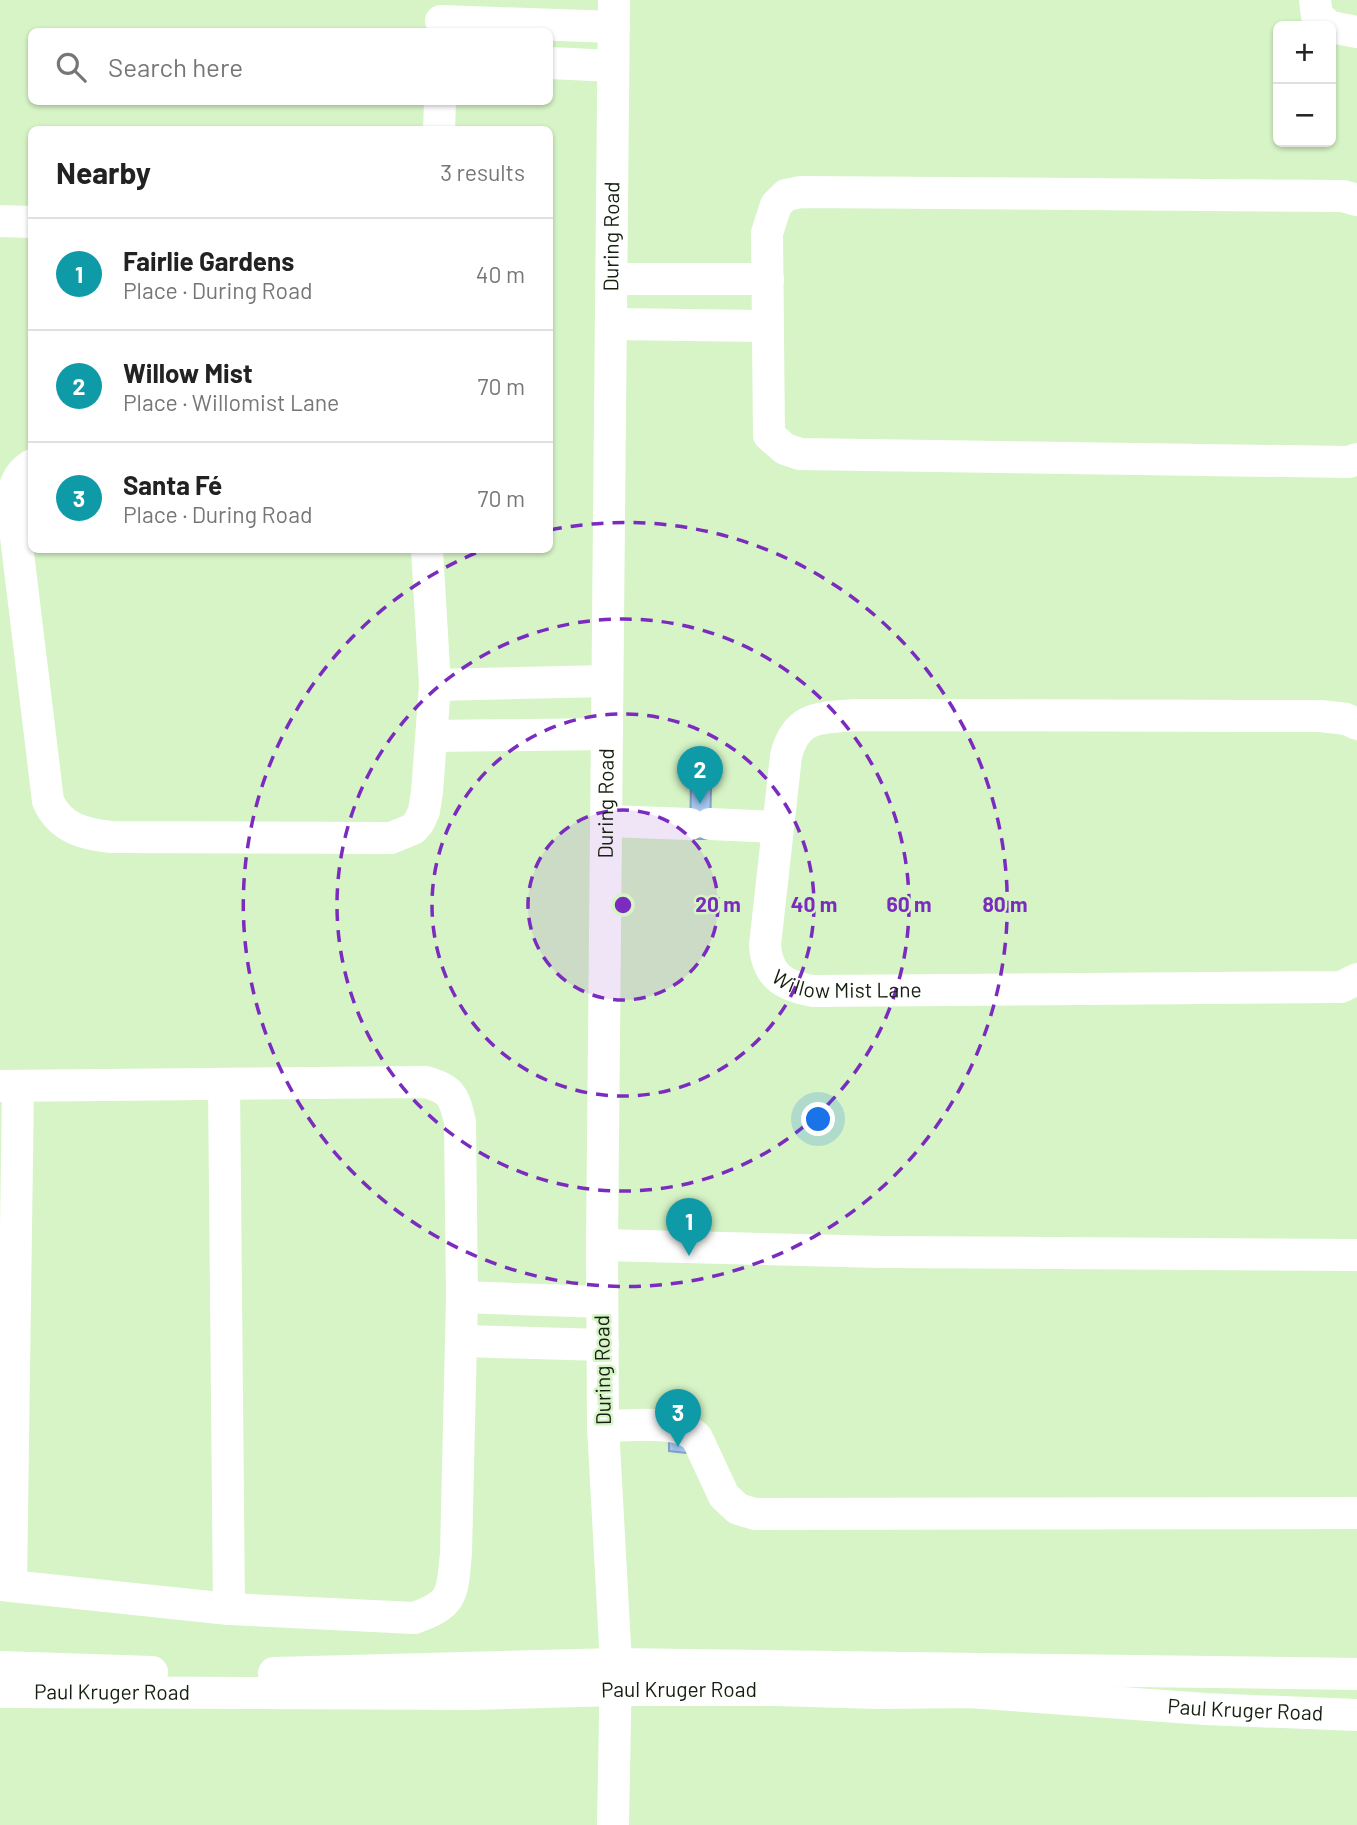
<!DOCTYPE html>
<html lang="en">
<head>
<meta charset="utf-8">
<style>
	:root { --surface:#fff; --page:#f6f6f6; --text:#222; --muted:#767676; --line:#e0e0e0; --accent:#b45309 }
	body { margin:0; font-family:Barlow,sans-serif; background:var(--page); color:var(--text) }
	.controls { position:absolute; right:21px; top:21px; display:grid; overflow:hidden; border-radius:10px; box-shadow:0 2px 5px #0004 }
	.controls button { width:63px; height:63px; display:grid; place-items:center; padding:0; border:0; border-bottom:2px solid var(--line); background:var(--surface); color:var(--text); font:35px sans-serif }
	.you { position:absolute; left:819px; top:1120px; width:24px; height:24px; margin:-18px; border:5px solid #fff; border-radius:50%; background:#1a73e8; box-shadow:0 0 0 10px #1a73e833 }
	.badge { display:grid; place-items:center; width:46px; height:46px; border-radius:50%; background:var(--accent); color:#fff; font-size:23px; font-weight:700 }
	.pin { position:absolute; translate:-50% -58px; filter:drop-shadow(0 2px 4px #0008) }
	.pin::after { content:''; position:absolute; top:37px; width:24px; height:21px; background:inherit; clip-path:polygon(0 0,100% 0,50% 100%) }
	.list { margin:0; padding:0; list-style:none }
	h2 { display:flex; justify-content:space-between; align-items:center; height:91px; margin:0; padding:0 28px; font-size:30px }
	h2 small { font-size:23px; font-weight:400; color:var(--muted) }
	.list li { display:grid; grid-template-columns:46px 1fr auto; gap:21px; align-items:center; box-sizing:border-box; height:112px; padding:0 28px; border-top:2px solid var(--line) }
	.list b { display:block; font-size:26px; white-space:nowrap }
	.list p { margin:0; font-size:23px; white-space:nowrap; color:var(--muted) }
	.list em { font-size:23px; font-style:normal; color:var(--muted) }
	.icon { flex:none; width:38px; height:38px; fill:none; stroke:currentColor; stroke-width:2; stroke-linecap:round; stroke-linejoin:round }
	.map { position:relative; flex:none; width:1357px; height:1825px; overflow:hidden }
	.search { position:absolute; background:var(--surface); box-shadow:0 2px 5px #0004; left:28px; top:28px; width:525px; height:77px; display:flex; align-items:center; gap:18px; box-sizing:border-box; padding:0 24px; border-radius:10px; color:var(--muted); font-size:26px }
	.panel { position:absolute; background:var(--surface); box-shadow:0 2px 5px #0004; left:28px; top:126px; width:525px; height:427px; border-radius:10px }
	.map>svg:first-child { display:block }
	.building { fill:#a8caf5; stroke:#84a3cb; stroke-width:2 }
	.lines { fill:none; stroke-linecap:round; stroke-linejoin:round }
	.minor { stroke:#fff; stroke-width:32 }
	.ring { fill:none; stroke:#7b2cbf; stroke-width:3.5; stroke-dasharray:12 9 }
	.labels { text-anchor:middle; stroke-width:5; stroke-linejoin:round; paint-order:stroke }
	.street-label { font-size:21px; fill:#162010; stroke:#d6f4c6 }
	.centre { fill:#7b2cbf; stroke:#d6f4c6; stroke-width:3.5 }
	.ring-label { font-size:21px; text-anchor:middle; font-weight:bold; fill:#7b2cbf; stroke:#d6f4c6; stroke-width:5; stroke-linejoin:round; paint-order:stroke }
</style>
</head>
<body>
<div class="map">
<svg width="1357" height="1825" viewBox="0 0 1357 1825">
	<rect width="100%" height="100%" fill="#d6f4c6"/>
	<!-- building -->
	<path class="building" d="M691,784H711L710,839H690Z
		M669,1442L687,1444L686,1453L669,1451Z"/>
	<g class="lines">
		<!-- minor -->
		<g class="minor">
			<path d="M1315,0L1317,16L1329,26"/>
			<path d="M441,21L614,27"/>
			<path d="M1331,27L1357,32"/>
			<path d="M550,63L613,66"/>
			<path d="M439,130L440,102"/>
			<path d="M1357,200L1343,196L801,192L786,195L776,205L767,233L769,435L785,449L800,454L1349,462L1357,459"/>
			<path d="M0,221L32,222"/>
			<path d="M612,279H768"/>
			<path d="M612,324L767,326"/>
			<path d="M32,465C10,479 13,498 14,520L48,801C60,828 83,834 111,837L391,838L413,829L419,822L424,811L427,792L435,685L427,550"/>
			<path d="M435,685L607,681"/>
			<path id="s1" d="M1357,724L1346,719L1321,716L857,715C820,718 796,715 786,756L765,945C767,976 784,986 813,991L1341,987L1357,979"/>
			<path d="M432,736L607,734"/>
			<path d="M607,821L690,824"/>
			<path d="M710,824L777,827"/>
			<path d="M224,1084L229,1609"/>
			<path d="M0,1086L426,1082C452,1090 454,1096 460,1122L462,1297L456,1553C452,1593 455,1604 414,1618L229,1609L0,1585"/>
			<path d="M602,1245L882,1252L1357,1255"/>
			<path d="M462,1297L602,1302"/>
			<path d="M461,1341L603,1345"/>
			<path d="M603,1426C629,1426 680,1419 697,1438L724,1496L738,1509L755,1514L1357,1513"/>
			<path d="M11,1586L18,1086"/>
			<path d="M0,1667L152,1672"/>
			<path d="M274,1673L616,1664L1357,1674"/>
			<path id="s2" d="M0,1692L472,1694L616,1690H774L879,1693L969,1692L1205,1709L1357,1715"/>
			<path id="s3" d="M613,1825L616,1664L603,1426L602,1245L614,0"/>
		</g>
	</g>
	<!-- distance rings -->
	<circle cx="623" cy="905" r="95" fill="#7b2cbf" fill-opacity=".12"/>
	<g class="ring">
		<circle cx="623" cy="905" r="95"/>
		<circle cx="623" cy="905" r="191"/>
		<circle cx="623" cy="905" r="286"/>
		<path d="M550 530A382 382 0 1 1 483 550"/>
	</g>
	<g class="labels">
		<!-- street labels -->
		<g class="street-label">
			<text dy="7" stroke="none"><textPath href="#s3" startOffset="1589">During Road</textPath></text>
			<text dy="7" stroke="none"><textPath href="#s3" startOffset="1022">During Road</textPath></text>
			<text dy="7" stroke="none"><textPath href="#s1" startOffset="889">Willow Mist Lane</textPath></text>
			<text transform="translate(603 1370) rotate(-91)" y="7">During Road</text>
			<text dy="7" stroke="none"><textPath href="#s2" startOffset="679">Paul Kruger Road</textPath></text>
			<text dy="7" stroke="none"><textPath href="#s2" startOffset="112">Paul Kruger Road</textPath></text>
			<text dy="7" stroke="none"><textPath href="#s2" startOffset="1246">Paul Kruger Road</textPath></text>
		</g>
	</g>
	<circle cx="623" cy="905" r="10" class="centre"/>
	<g class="ring-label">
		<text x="718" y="912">20 m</text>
		<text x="814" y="912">40 m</text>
		<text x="909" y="912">60 m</text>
		<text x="1005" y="912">80 m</text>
	</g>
</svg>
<div class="controls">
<button>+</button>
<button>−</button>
</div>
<div class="you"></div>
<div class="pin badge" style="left:689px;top:1256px;background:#0f9aa8">1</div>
<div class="pin badge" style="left:700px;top:804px;background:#0f9aa8">2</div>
<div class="pin badge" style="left:678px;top:1447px;background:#0f9aa8">3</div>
<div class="search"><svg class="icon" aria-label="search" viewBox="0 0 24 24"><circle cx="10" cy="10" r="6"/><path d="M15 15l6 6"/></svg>Search here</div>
<section class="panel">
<h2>Nearby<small>3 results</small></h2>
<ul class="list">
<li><span class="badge" style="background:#0f9aa8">1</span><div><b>Fairlie Gardens</b><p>Place · During Road</p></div><em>40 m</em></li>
<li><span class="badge" style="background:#0f9aa8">2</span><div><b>Willow Mist</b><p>Place · Willomist Lane</p></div><em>70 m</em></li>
<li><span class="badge" style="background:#0f9aa8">3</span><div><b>Santa Fé</b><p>Place · During Road</p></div><em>70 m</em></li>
</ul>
</section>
</div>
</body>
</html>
